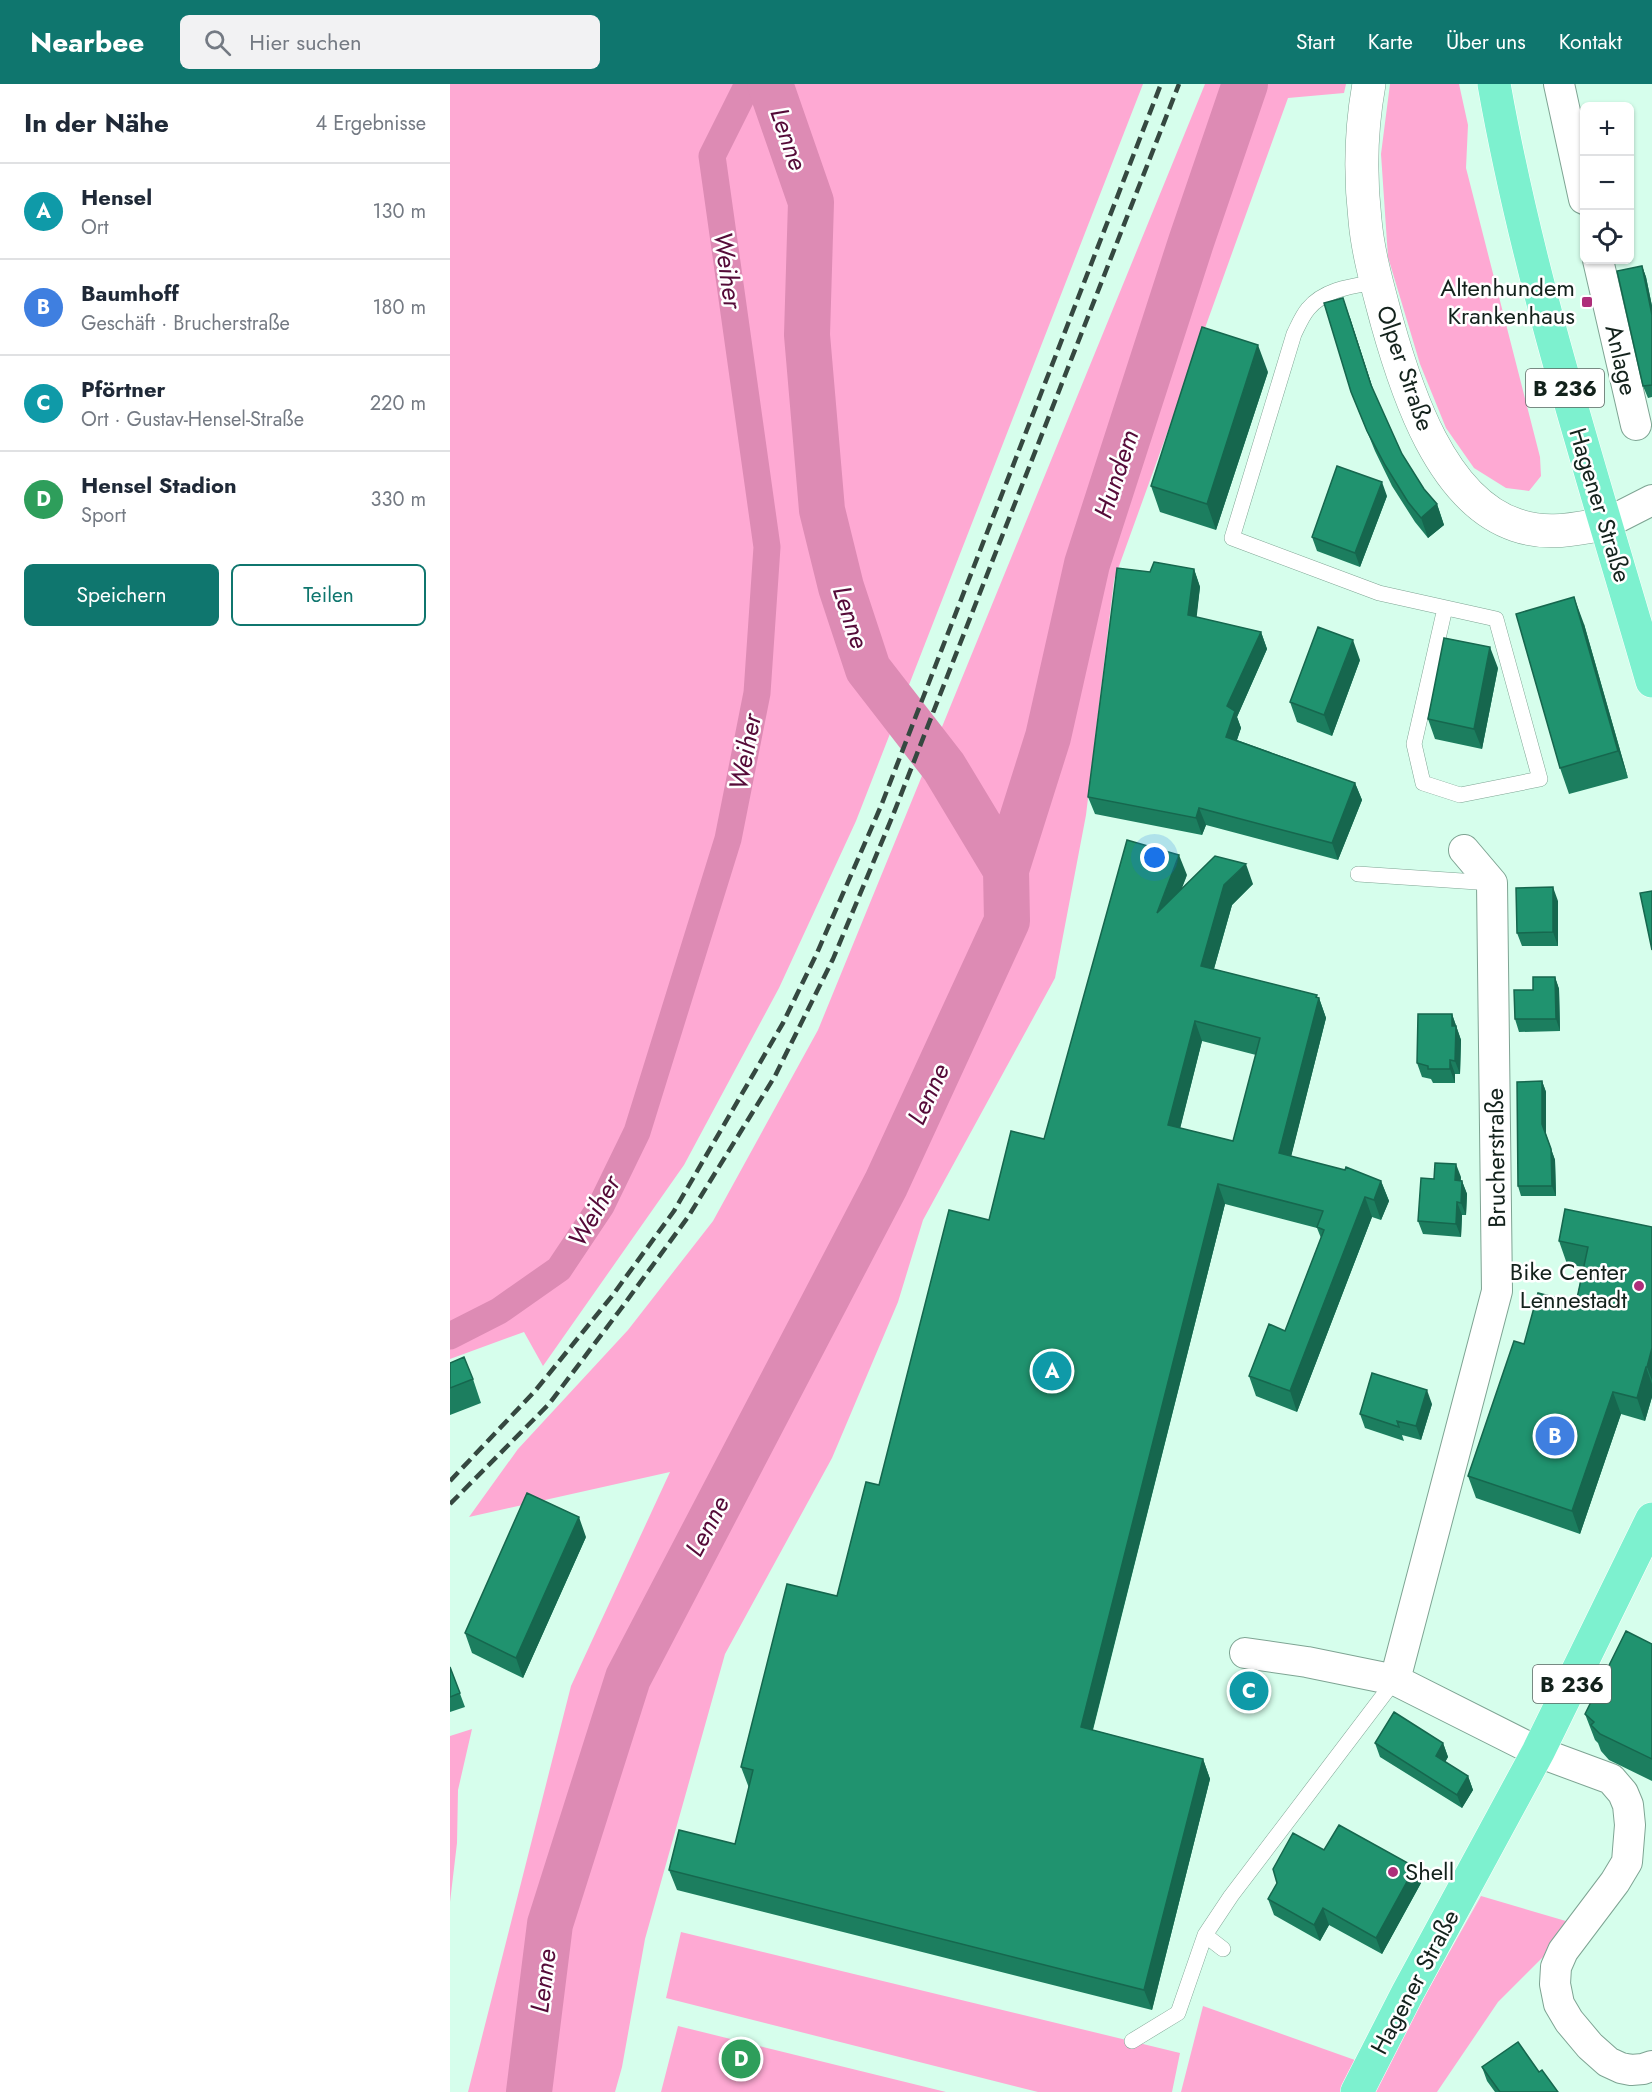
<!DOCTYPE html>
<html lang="de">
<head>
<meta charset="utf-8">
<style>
	:root { --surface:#fff; --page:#f2f2f3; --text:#1f2937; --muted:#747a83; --line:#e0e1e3; --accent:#0f766e }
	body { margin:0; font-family:Jost,sans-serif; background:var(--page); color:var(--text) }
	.controls { position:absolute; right:18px; top:18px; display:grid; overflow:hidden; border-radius:9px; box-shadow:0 2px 4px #0004 }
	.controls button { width:54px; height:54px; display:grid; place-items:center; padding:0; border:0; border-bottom:2px solid var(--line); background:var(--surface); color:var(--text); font:30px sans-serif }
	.you { position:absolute; left:705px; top:774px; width:21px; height:21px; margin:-15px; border:4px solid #fff; border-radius:50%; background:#1a73e8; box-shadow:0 0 0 9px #1a73e833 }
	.badge { display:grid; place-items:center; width:39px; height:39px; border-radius:50%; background:var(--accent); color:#fff; font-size:20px; font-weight:700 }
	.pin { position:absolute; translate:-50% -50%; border:3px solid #fff; box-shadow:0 2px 6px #0006 }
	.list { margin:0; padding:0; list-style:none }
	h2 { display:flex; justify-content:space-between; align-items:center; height:78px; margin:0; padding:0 24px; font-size:26px }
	h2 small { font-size:20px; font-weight:400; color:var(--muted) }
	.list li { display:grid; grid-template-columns:39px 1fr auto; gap:18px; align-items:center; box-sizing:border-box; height:96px; padding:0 24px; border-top:2px solid var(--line) }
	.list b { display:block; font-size:22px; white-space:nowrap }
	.list p { margin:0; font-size:20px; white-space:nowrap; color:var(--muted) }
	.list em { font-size:20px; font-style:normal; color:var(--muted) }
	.actions { display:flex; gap:12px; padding:18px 24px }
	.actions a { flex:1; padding:14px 0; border:2px solid var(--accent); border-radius:9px; text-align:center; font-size:21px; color:var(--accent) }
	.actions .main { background:var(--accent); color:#fff }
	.icon { flex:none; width:33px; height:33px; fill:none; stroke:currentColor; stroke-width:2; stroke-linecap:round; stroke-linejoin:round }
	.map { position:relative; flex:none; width:1202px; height:2008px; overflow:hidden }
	header { display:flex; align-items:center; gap:36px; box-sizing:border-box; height:84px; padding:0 30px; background:var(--accent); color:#fff }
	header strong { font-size:28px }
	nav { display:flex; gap:33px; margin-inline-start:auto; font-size:21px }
	.search { width:420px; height:54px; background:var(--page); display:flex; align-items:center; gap:15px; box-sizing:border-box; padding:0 21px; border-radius:9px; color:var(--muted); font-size:22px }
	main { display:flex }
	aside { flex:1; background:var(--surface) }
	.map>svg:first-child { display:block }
	.green { fill:#fea9d3 }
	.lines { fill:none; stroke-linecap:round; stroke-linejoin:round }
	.canal { stroke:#dd8bb4; stroke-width:27 }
	.river { stroke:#dd8bb4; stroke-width:46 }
	.lane-casing { stroke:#7ea493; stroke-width:16 }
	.street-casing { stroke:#7ea493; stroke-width:32 }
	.secondary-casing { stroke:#7ea493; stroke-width:34 }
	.primary-casing { stroke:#fff; stroke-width:34 }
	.lane { stroke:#fff; stroke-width:15 }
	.street { stroke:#fff; stroke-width:30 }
	.secondary { stroke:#fff; stroke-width:33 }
	.primary { stroke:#7df1cf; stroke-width:33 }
	.rail { stroke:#354840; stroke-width:4.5; stroke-dasharray:12 6; stroke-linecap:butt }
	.wall { fill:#1c7e5f; fill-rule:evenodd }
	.shaded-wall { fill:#16674e }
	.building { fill:#20936f; stroke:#16674e; stroke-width:1.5; fill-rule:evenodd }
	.poi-dot { fill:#ae2e7a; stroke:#fff; stroke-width:2 }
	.labels { text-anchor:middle; stroke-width:5; stroke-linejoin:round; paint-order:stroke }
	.shield { fill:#fff; stroke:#5a6460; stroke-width:1.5 }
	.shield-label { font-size:22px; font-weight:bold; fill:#13221c }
	.poi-label { font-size:24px; fill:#13221c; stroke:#fff; text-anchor:end }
	.street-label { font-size:24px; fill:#13221c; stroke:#fff }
	.water-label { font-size:26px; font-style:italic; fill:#550a38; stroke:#fff }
</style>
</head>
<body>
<header>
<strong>Nearbee</strong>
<div class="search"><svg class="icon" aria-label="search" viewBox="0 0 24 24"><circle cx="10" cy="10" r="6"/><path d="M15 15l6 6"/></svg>Hier suchen</div>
<nav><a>Start</a><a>Karte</a><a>Über uns</a><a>Kontakt</a></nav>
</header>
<main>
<aside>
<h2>In der Nähe<small>4 Ergebnisse</small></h2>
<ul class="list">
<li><span class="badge" style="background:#0f9aa8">A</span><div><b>Hensel</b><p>Ort</p></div><em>130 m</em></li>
<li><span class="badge" style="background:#3f7fe0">B</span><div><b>Baumhoff</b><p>Geschäft · Brucherstraße</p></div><em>180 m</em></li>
<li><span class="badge" style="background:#0f9aa8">C</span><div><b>Pförtner</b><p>Ort · Gustav-Hensel-Straße</p></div><em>220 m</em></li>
<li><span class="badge" style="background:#2e9e5b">D</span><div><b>Hensel Stadion</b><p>Sport</p></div><em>330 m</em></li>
</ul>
<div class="actions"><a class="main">Speichern</a><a>Teilen</a></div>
</aside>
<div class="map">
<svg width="1202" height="2008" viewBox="0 0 1202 2008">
	<rect width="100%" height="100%" fill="#d6feec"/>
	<!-- green -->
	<path class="green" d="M0,0H693L406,737L329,904L234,1081L93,1282L74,1248L0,1275Z
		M755,0H896L894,9L838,14L664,496L636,731L605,894L473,1136L448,1218L382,1374L275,1570L195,1855L172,1983L165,2008H18L121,1602L220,1388L19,1433L68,1365L178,1246L263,1137L368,946Z
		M940,0H1009L1018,41L1016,84L1090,373L1091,392L1079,407L1056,404L1024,384L996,344L970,280L938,173L931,70Z
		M22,1645L8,1706L7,1759L0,1818V1652Z
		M1031,1812L1126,1840L1048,1918L987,2008H731L753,1922L933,1986Z
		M231,1848L730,1969L722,2008H588L216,1914Z
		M228,1942L496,2008H211Z"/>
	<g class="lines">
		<!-- canal -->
		<path class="canal" d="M0,1252L49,1227L109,1185L151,1122L187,1048L278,755L307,609L317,463L262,72L298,0"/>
		<!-- river -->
		<path class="river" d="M556,786L598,653L637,480L741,158L795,0
			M79,2008L100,1840L178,1594L436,1100L557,837L556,786L494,683L418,585L391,503L372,426L357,251L361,118L320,0"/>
		<defs>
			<path id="lane" d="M926,198C903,202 874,205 858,225C852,232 848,242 844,250L782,454L929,509L1046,535L1090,695L1010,711L973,699L964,660L995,524
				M908,790L1042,799
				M755,1851L773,1865
				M682,1957L728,1929L755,1851L781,1812L945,1596"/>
			<path id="street" d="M1109,0L1134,115
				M1148,176L1186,341
				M1155,440L1202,416
				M795,1569L857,1578L945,1596L1088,1668L1161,1695L1173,1709L1178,1721L1180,1741L1177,1778L1165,1798L1113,1867L1106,1883L1105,1900L1109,1920L1119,1937L1140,1962L1158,1978L1171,1984L1181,1986L1193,1985L1202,1982
				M945,1596L1047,1207L1042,799L1014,766"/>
			<path id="secondary" d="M919,0C911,44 910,92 915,136C918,170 928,204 937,238C956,306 991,416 1066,441C1098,452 1123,445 1155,440"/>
			<path id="primary" d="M1044,0C1080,203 1145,399 1202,597
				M907,2008L958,1908L1088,1668L1202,1435"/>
		</defs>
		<!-- lane casing -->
		<use href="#lane" class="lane-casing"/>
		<!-- street casing -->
		<use href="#street" class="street-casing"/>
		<!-- secondary casing -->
		<use href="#secondary" class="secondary-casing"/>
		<!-- primary casing -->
		<use href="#primary" class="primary-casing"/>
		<!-- lane -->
		<use href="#lane" class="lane"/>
		<!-- street -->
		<use href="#street" class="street"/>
		<!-- secondary -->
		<use href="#secondary" class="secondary"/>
		<!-- primary -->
		<use href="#primary" class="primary"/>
		<!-- rail -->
		<path class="rail" d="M0,1397L85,1307L162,1212L224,1127L333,939L367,869L431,722L711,0
			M0,1420L99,1320L170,1226L238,1133L325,992L383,875L443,731L729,0"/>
	</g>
	<!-- wall -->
	<path class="wall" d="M1192,182L1196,193L1202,222V313L1198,314L1193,302Z
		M900,234L924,308L952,370L974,405L987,420L994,441L978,454L965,438L942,402L925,367L901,308Z
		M818,288L766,446L710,428L701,402Z
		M937,412L910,483L867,467L862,453Z
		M744,485L750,503L746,533L811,548L817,565L787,633L791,644L787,656L905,699L912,716L888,776L756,741L752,751L645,730L638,713L700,488Z
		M1134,540L1178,694L1119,710L1110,684Z
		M910,576L882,652L847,638L840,618Z
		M1048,584L1032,665L985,655L978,635Z
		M737,791L731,805L803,800L782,821L764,885L869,914L876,934L841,1072L931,1097L939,1117L931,1136L922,1133L847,1328L806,1312L799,1292L835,1247L871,1154L867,1144L775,1120L643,1646L753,1675L760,1695L702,1926L227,1806L219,1786L285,1760L299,1704L291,1683L387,1512L429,1401L539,1136L594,1055ZM752,957L806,971L783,1057L730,1044Z
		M1108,817V862H1072L1067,849Z
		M1105,893L1109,905L1110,947L1069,948L1065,935L1083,906Z
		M1002,930L1011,956L1010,990H1005V999H983L981,995L972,993L967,979Z
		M1092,997L1096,1008V1050L1105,1076L1106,1112H1071L1068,1102Z
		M1011,1093L1010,1097H1012L1017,1110L1016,1131H1012L1011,1153L973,1150L968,1137Z
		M1202,1143V1313L1195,1337L1171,1330L1130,1450L1026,1414L1018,1392L1074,1260L1126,1219L1133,1183L1117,1180L1109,1157Z
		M0,1279L23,1295L31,1319L0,1331Z
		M982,1320L971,1356L952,1351L954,1357L915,1344L910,1330Z
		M136,1453L73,1594L22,1569L15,1549Z
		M1202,1560V1697L1159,1676L1151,1667L1148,1659L1145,1656L1135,1630Z
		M0,1583L15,1623L0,1628Z
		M925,1659H993L998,1673L995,1678L1018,1692L1023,1706L1012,1724L930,1673Z
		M874,1766L965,1783L971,1799L932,1870L879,1841L870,1857L824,1831L818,1815Z
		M1032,1983L1089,1988L1108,2008H1045L1037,1997Z"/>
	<!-- shaded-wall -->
	<path class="shaded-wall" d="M1192,182L1196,193L1202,222V231Z
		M893,214L900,234L928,321L921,301Z
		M808,261L818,288L766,446L757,420Z
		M932,398L937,412L910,483L905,469Z
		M987,420L994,441L978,454L971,434Z
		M744,485L750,503L745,548L738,531Z
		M1124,513L1134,540L1178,694L1168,667Z
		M811,548L817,565L787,633L791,644L782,670L776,653L777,622Z
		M903,556L910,576L882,652L874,631Z
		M1040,563L1048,584L1032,665L1024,645Z
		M905,699L912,716L888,776L882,759Z
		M749,724L756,741L752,751L746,734Z
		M729,771L737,791L715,849L707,829Z
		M796,780L803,800L782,821L759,902L751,882L774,801Z
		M1103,803L1108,817V862L1103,848Z
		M1105,893L1109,905L1110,947L1106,935Z
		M867,911L868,916L869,914L876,934L837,1089L829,1069Z
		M1002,930L1011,956L1010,990L1005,977L1002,942Z
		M745,937L752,957L726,1061L718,1041Z
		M1000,976L1005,990V999L1000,985Z
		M1092,997L1096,1008V1050L1092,1040Z
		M1101,1065L1105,1076L1106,1112L1102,1102Z
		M1006,1080L1011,1093L1010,1109L1005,1096Z
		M931,1097L939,1117L931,1136L924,1116Z
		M1012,1097L1017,1110L1016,1131L1011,1119Z
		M768,1100L775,1120L638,1664L631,1643Z
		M915,1113L922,1133L847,1328L840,1307Z
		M1007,1118L1012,1131L1011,1153L1006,1140Z
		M1202,1264V1296L1197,1283Z
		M1196,1283L1202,1300V1313L1195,1337L1187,1314Z
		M977,1306L982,1320L971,1356L966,1342Z
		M1163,1308L1171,1330L1130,1450L1122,1427Z
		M129,1433L136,1453L73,1594L66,1574Z
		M993,1659L998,1673L991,1685L986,1672Z
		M753,1675L760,1695L702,1926L694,1906Z
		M1018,1692L1023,1706L1012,1724L1007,1711Z
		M965,1783L971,1799L932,1870L926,1854Z
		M873,1824L879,1841L870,1857L864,1841Z"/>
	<!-- building -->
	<path class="building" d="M1192,182L1202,231V301L1193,302L1167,187Z
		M893,214L921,301L952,370L974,405L987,420L971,434L958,418L935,381L917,347L901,308L874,219Z
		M752,243L808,261L757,420L701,402Z
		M887,382L932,398L905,469L862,453Z
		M704,478L744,485L738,531L811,548L777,622L785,627L776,653L905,699L882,759L749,724L746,734L638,713L667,484L700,488Z
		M1124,513L1168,667L1110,684L1066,530Z
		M868,543L903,556L874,631L840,618Z
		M994,554L1040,563L1024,645L978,635Z
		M677,756L729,771L707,829L765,772L796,780L774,801L751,882L867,911L866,913L869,914L829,1069L895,1086L896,1083L931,1097L924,1116L915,1113L840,1307L799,1292L819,1240L835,1247L874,1146L867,1143L873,1127L768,1100L631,1643L753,1675L694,1906L219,1786L229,1746L285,1760L303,1686L291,1683L337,1500L387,1512L416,1398L429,1401L499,1126L539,1136L561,1047L594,1055ZM745,937L810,954L783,1057L718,1041Z
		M1103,803V848L1067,849L1066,804Z
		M1202,807V866L1190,809Z
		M1083,893H1105L1106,935H1065L1064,906H1083Z
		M968,930H1002V942H1006L1005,977L1000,976V985H978V982L967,979Z
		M1092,997V1040L1101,1065L1102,1102H1068L1067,998Z
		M985,1079L1006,1080L1005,1096L1012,1097L1011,1119L1007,1118L1006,1140L968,1137L971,1094L984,1095Z
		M1115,1125L1202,1143V1264L1197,1283H1196L1187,1314L1163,1308L1122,1427L1018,1392L1064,1257L1074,1260L1088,1209L1126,1219L1138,1163L1109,1157Z
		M14,1273L23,1295L0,1304V1279Z
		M922,1289L977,1306L966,1342L947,1337L949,1343L910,1330Z
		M77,1409L129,1433L66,1574L15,1549Z
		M1176,1547L1202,1560V1675L1150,1650L1141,1641L1144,1638L1135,1630Z
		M0,1583L10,1609L0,1613Z
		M944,1628L993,1659L986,1672L1018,1692L1007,1711L925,1659Z
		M889,1741L965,1783L926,1854L873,1824L864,1841L818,1815L827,1799L823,1785L843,1749L874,1766Z
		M1068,1958L1089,1988L1092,1986L1108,2008H1050L1032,1983Z"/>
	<!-- markers -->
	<g class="poi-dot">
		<rect x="1131" y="212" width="12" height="12" rx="3"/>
		<circle cx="1189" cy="1202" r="6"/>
		<circle cx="943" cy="1788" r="6"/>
	</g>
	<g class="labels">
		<!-- shield labels -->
		<g class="shield">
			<rect x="1076" y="285" width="78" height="38" rx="4.5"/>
			<rect x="1083" y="1581" width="78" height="38" rx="4.5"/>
		</g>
		<g class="shield-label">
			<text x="1115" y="312">B 236</text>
			<text x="1122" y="1608">B 236</text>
		</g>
		<!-- poi labels -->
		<g class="poi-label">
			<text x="1125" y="212">Altenhundem<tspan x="1125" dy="28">Krankenhaus</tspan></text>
			<text x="1177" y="1196">Bike Center<tspan x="1177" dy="28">Lennestadt</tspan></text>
			<text x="955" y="1796" text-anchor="start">Shell</text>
		</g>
		<!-- street labels -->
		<g class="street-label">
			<text transform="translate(1171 276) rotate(77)" y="8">Anlage</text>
			<text transform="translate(955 284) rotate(71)" y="8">Olper Straße</text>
			<text transform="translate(1150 421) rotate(73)" y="8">Hagener Straße</text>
			<text transform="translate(1046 1074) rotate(-91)" y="8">Brucherstraße</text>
			<text transform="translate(965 1898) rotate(-62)" y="8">Hagener Straße</text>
		</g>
		<!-- water labels -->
		<g class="water-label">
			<text transform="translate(339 55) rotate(71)" y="9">Lenne</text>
			<text transform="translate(278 186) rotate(82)" y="9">Weiher</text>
			<text transform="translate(666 390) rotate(-72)" y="9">Hundem</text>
			<text transform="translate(401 533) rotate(72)" y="9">Lenne</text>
			<text transform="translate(295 668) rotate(-79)" y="9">Weiher</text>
			<text transform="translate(478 1010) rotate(-65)" y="9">Lenne</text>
			<text transform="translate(144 1127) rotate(-60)" y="9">Weiher</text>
			<text transform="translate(257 1442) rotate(-62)" y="9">Lenne</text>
			<text transform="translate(93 1897) rotate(-83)" y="9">Lenne</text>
		</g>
	</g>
</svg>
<div class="controls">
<button>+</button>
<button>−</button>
<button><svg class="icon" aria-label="locate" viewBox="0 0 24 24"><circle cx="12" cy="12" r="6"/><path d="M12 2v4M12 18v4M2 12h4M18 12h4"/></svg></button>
</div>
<div class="you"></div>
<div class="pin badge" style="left:602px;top:1287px;background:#0f9aa8">A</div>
<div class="pin badge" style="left:1105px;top:1352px;background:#3f7fe0">B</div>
<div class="pin badge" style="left:799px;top:1607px;background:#0f9aa8">C</div>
<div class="pin badge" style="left:291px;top:1975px;background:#2e9e5b">D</div>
</div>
</main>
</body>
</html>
